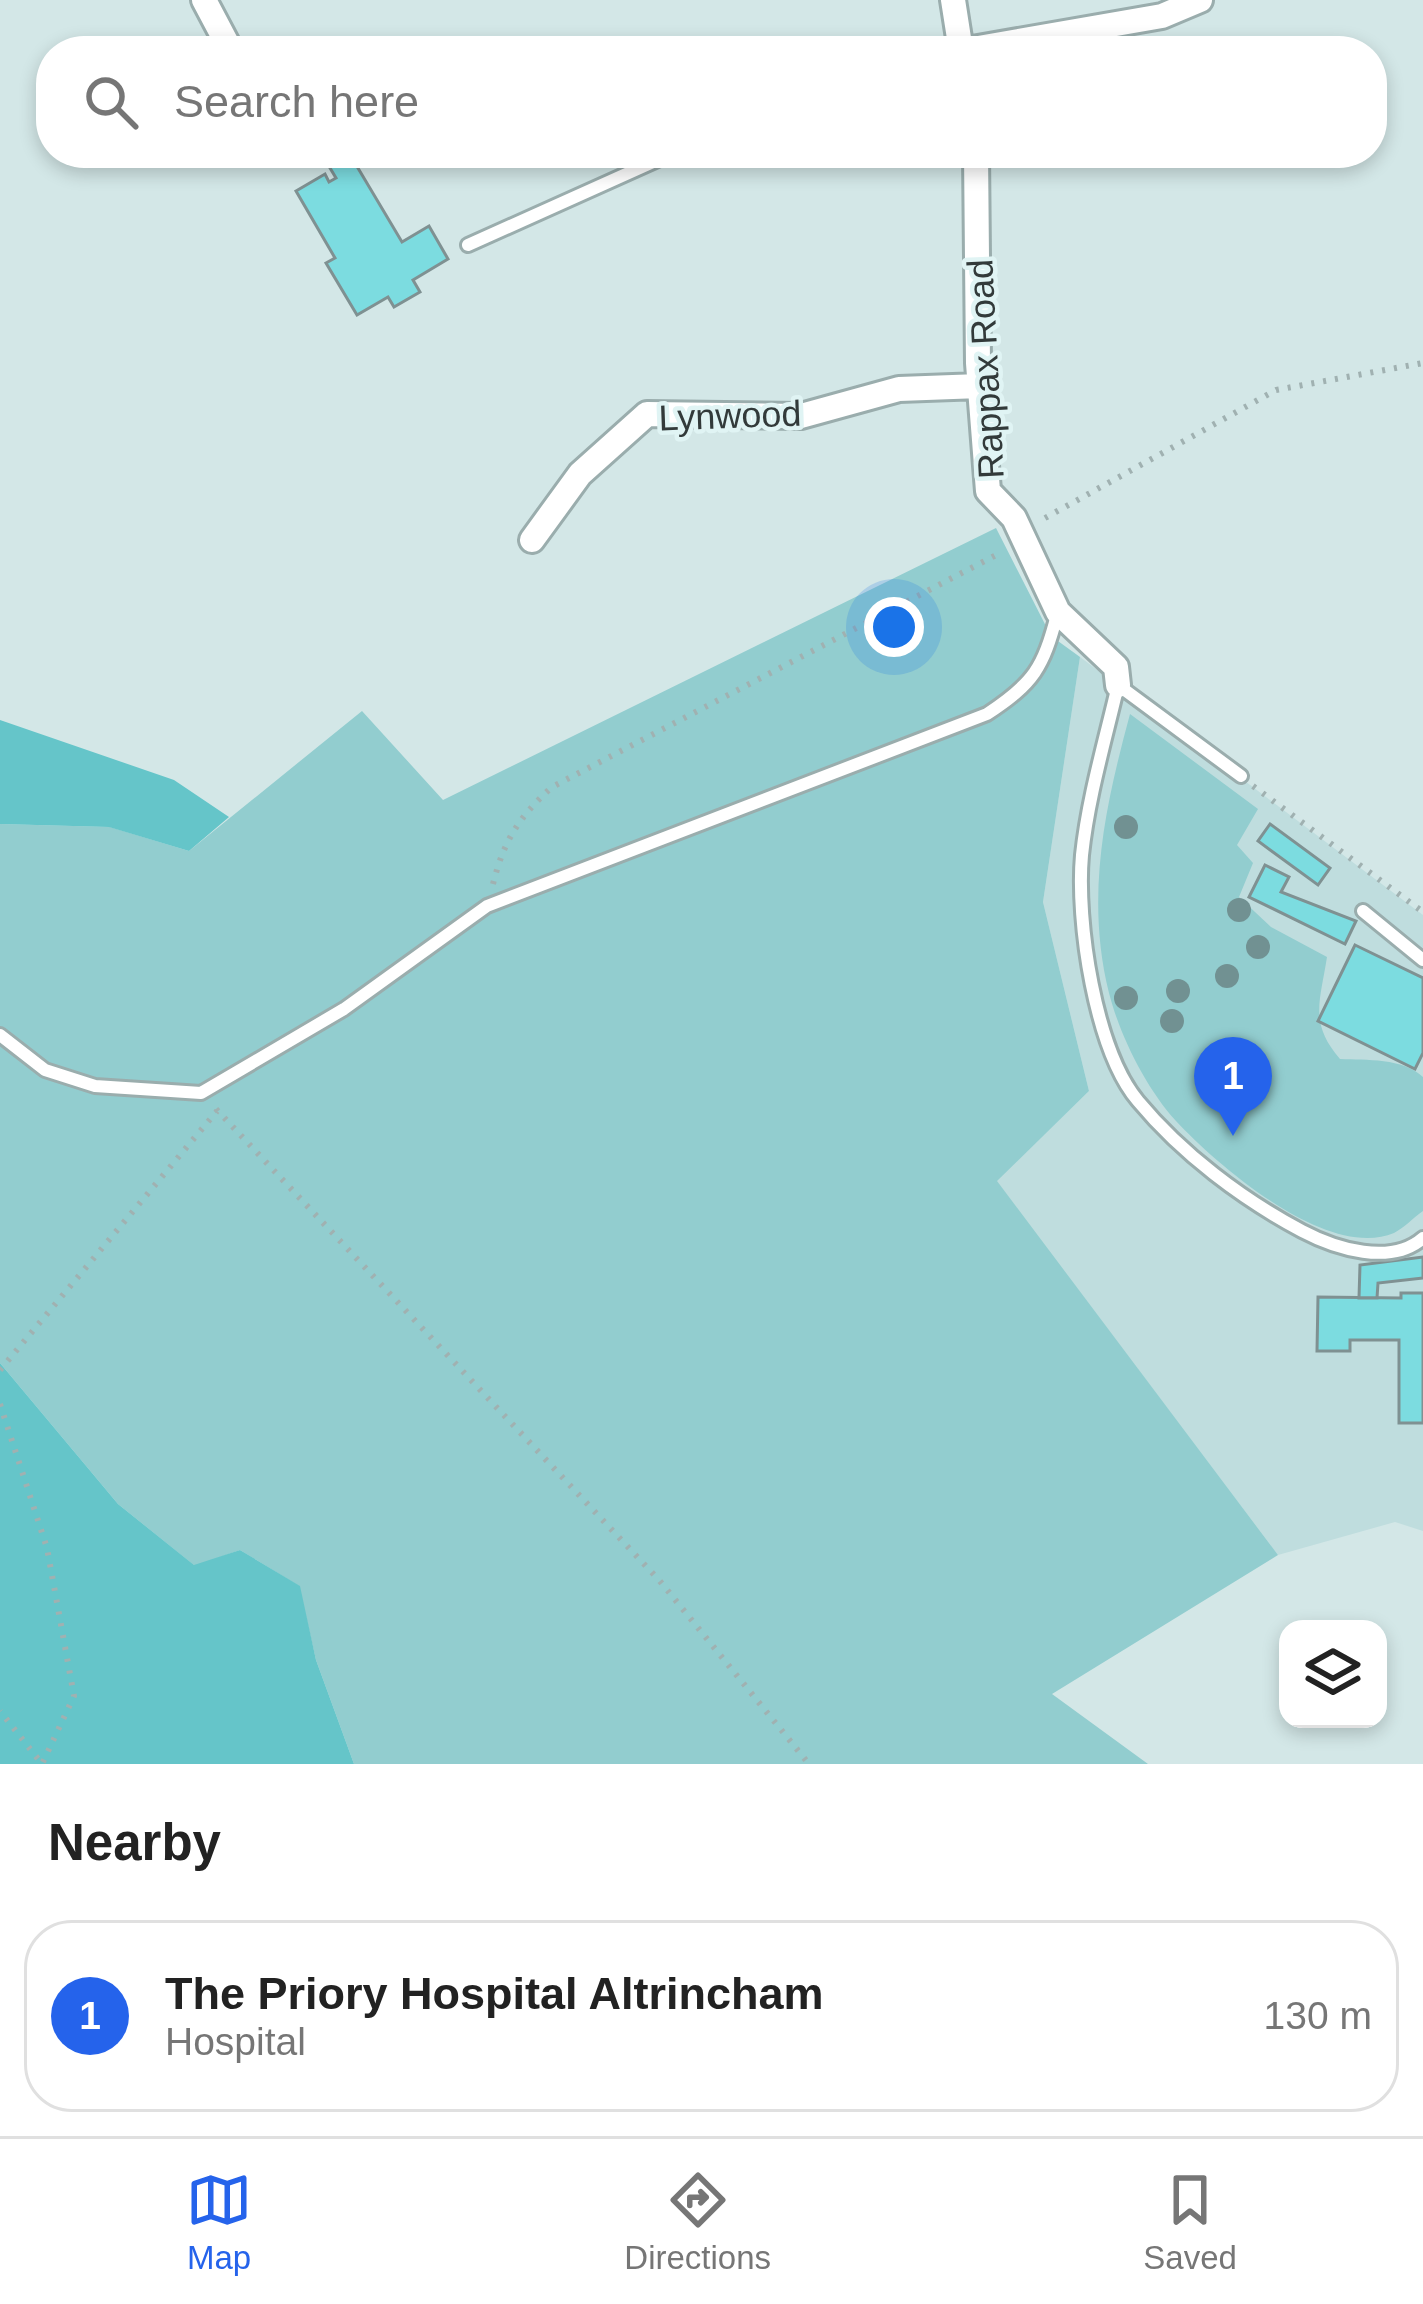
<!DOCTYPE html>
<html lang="en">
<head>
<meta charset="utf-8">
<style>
	:root { --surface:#fff; --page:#f2f2f2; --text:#222; --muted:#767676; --line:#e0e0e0; --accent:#2563eb }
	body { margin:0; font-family:Helvetica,sans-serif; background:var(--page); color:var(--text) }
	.controls { position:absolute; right:36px; bottom:36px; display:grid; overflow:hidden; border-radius:24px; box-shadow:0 6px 18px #0003 }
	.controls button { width:108px; height:108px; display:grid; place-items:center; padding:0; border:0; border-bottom:3px solid var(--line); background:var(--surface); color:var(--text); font:60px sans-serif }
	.you { position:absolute; left:894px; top:627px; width:42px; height:42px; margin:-30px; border:9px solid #fff; border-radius:50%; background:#1a73e8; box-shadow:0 0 0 18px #1a73e833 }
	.badge { display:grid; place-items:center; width:78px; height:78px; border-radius:50%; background:var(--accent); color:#fff; font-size:39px; font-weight:700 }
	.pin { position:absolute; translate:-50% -99px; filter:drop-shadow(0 3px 6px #0008) }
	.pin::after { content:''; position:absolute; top:63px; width:42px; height:36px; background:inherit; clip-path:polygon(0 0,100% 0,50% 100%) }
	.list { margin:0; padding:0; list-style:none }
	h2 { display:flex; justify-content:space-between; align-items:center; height:156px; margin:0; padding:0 48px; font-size:51px }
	h2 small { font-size:39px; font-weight:400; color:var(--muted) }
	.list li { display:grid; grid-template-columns:78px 1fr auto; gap:36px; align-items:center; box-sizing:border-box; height:192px; margin:0 24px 24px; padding:0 24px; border:3px solid var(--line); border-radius:48px }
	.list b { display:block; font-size:45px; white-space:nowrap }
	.list p { margin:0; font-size:39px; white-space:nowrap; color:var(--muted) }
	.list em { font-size:39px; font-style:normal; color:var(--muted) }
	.icon { flex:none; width:66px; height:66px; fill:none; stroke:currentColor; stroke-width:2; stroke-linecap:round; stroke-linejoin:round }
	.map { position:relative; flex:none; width:1423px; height:1764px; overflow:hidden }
	.search { position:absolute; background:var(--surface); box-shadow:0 6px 18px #0003; left:36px; right:36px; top:36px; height:132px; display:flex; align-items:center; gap:30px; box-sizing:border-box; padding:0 42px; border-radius:48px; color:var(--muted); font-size:45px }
	.sheet { height:372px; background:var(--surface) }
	nav { display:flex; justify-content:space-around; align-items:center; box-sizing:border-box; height:168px; border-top:3px solid var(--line); background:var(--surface); font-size:33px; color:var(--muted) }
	nav a { display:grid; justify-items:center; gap:6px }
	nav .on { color:var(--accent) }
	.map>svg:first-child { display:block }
	.built { fill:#bfddde }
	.green { fill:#92cdcf }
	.forest { fill:#65c5c9 }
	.building { fill:#7cdce0; stroke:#7f9192; stroke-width:3 }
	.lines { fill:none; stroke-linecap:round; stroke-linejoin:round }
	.lane-casing { stroke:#9aadad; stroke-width:18 }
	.street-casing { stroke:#9aadad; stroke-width:30 }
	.path { stroke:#a0b1b1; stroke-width:6; stroke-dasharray:3 9; stroke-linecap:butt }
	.lane { stroke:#fff; stroke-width:12 }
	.street { stroke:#fff; stroke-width:24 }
	.tree { fill:#719192 }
	.labels { text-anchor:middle; stroke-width:9; stroke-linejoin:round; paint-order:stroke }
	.street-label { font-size:36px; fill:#323a3a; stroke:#e0f4f4 }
</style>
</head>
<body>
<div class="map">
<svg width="1423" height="1764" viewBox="0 0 1423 1764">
	<rect width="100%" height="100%" fill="#d3e7e7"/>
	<!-- built -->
	<path class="built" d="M1080,657L1423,915V1531L1395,1522L1278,1555L996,1181L1089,1091L1043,902Z"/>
	<!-- green -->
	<path class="green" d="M996,528L1051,636L1080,657L1043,902L1089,1091L997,1181L1278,1555L1052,1694L1148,1764H354L316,1660L299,1586L240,1550L195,1566L118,1504L0,1363V824L110,827L189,851L362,711L443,800Z
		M1130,714L1258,809L1237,845L1253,863L1239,897L1271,927L1327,957C1320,1002 1309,1023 1340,1059C1366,1060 1403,1058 1423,1077V1211C1414,1217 1404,1228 1394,1233C1328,1261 1218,1166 1176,1121C1146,1088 1120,1036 1109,993C1085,896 1105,807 1130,714Z"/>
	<!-- forest -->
	<path class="forest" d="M0,720L174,780L229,817L189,851L109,827L0,824Z
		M0,1363L118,1504L194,1565L240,1550L300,1586L316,1660L354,1764H0Z"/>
	<!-- building -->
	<path class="building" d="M321,153H349L402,242L429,226L448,259L413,280L420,292L394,307L388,297L357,315L326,263L335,258L296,191L325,174L329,182L336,178Z
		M1270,824L1330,868L1318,885L1258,841Z
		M1265,865L1289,877L1281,892L1356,921L1345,944L1249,897Z
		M1355,945L1423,978V1053L1415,1069L1318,1021Z
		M1423,1257V1278L1378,1283L1377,1298H1359L1360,1265Z
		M1401,1293H1423V1423H1399V1340H1350V1351H1317L1318,1297L1401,1298Z"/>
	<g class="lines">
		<defs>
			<path id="lane" d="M468,245L673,153
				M1241,776L1118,685C1105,741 1088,798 1082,855C1076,921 1095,1050 1138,1101C1182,1154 1242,1199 1302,1231C1336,1249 1391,1266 1423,1238
				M1363,911L1423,960
				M0,1035L45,1070L95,1086L201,1093L344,1009L487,906L987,714C1034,683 1043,668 1057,615"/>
			<path id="street" d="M204,0L231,51
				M953,0L961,51
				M961,51L1162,16L1200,0
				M976,153L978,363L988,491L1014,518L1058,612L1116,667L1118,685
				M532,540L580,474L647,414L801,416L899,389L980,386"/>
		</defs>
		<!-- lane casing -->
		<use href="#lane" class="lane-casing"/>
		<!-- street casing -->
		<use href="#street" class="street-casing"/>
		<!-- path -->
		<path class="path" d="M1045,518L1276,390L1423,363
			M1253,786L1423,912
			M493,884C504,840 519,817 552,787L1000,553
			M216,1109L659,1580L809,1764
			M0,1370L217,1111
			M0,1404L47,1548L74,1696L42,1764L0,1711"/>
		<!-- lane -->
		<use href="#lane" class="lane"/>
		<!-- street -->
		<use href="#street" class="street"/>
	</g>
	<!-- trees -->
	<g class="tree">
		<circle cx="1126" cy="827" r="12"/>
		<circle cx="1239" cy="910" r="12"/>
		<circle cx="1258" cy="947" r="12"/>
		<circle cx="1227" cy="976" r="12"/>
		<circle cx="1178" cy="991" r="12"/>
		<circle cx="1126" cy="998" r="12"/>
		<circle cx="1172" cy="1021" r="12"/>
	</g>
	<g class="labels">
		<!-- street labels -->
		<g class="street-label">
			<text transform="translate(985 369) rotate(-93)" y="13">Rappax Road</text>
			<text transform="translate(730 415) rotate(-2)" y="13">Lynwood</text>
		</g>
	</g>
</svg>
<div class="controls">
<button><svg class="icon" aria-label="layers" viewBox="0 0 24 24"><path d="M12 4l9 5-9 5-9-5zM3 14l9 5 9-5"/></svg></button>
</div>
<div class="you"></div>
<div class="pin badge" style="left:1233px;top:1136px">1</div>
<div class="search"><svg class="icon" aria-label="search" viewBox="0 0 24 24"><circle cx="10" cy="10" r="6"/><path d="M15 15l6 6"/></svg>Search here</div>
</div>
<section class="sheet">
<h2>Nearby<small></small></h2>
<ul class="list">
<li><span class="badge">1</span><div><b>The Priory Hospital Altrincham</b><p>Hospital</p></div><em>130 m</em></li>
</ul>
</section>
<nav>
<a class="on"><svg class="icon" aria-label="map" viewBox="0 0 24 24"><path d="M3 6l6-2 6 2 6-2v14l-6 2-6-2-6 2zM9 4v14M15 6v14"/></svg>Map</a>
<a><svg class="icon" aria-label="directions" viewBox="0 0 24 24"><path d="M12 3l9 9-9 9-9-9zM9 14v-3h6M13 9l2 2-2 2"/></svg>Directions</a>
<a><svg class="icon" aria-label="saved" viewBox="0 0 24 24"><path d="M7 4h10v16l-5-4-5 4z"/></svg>Saved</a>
</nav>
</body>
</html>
